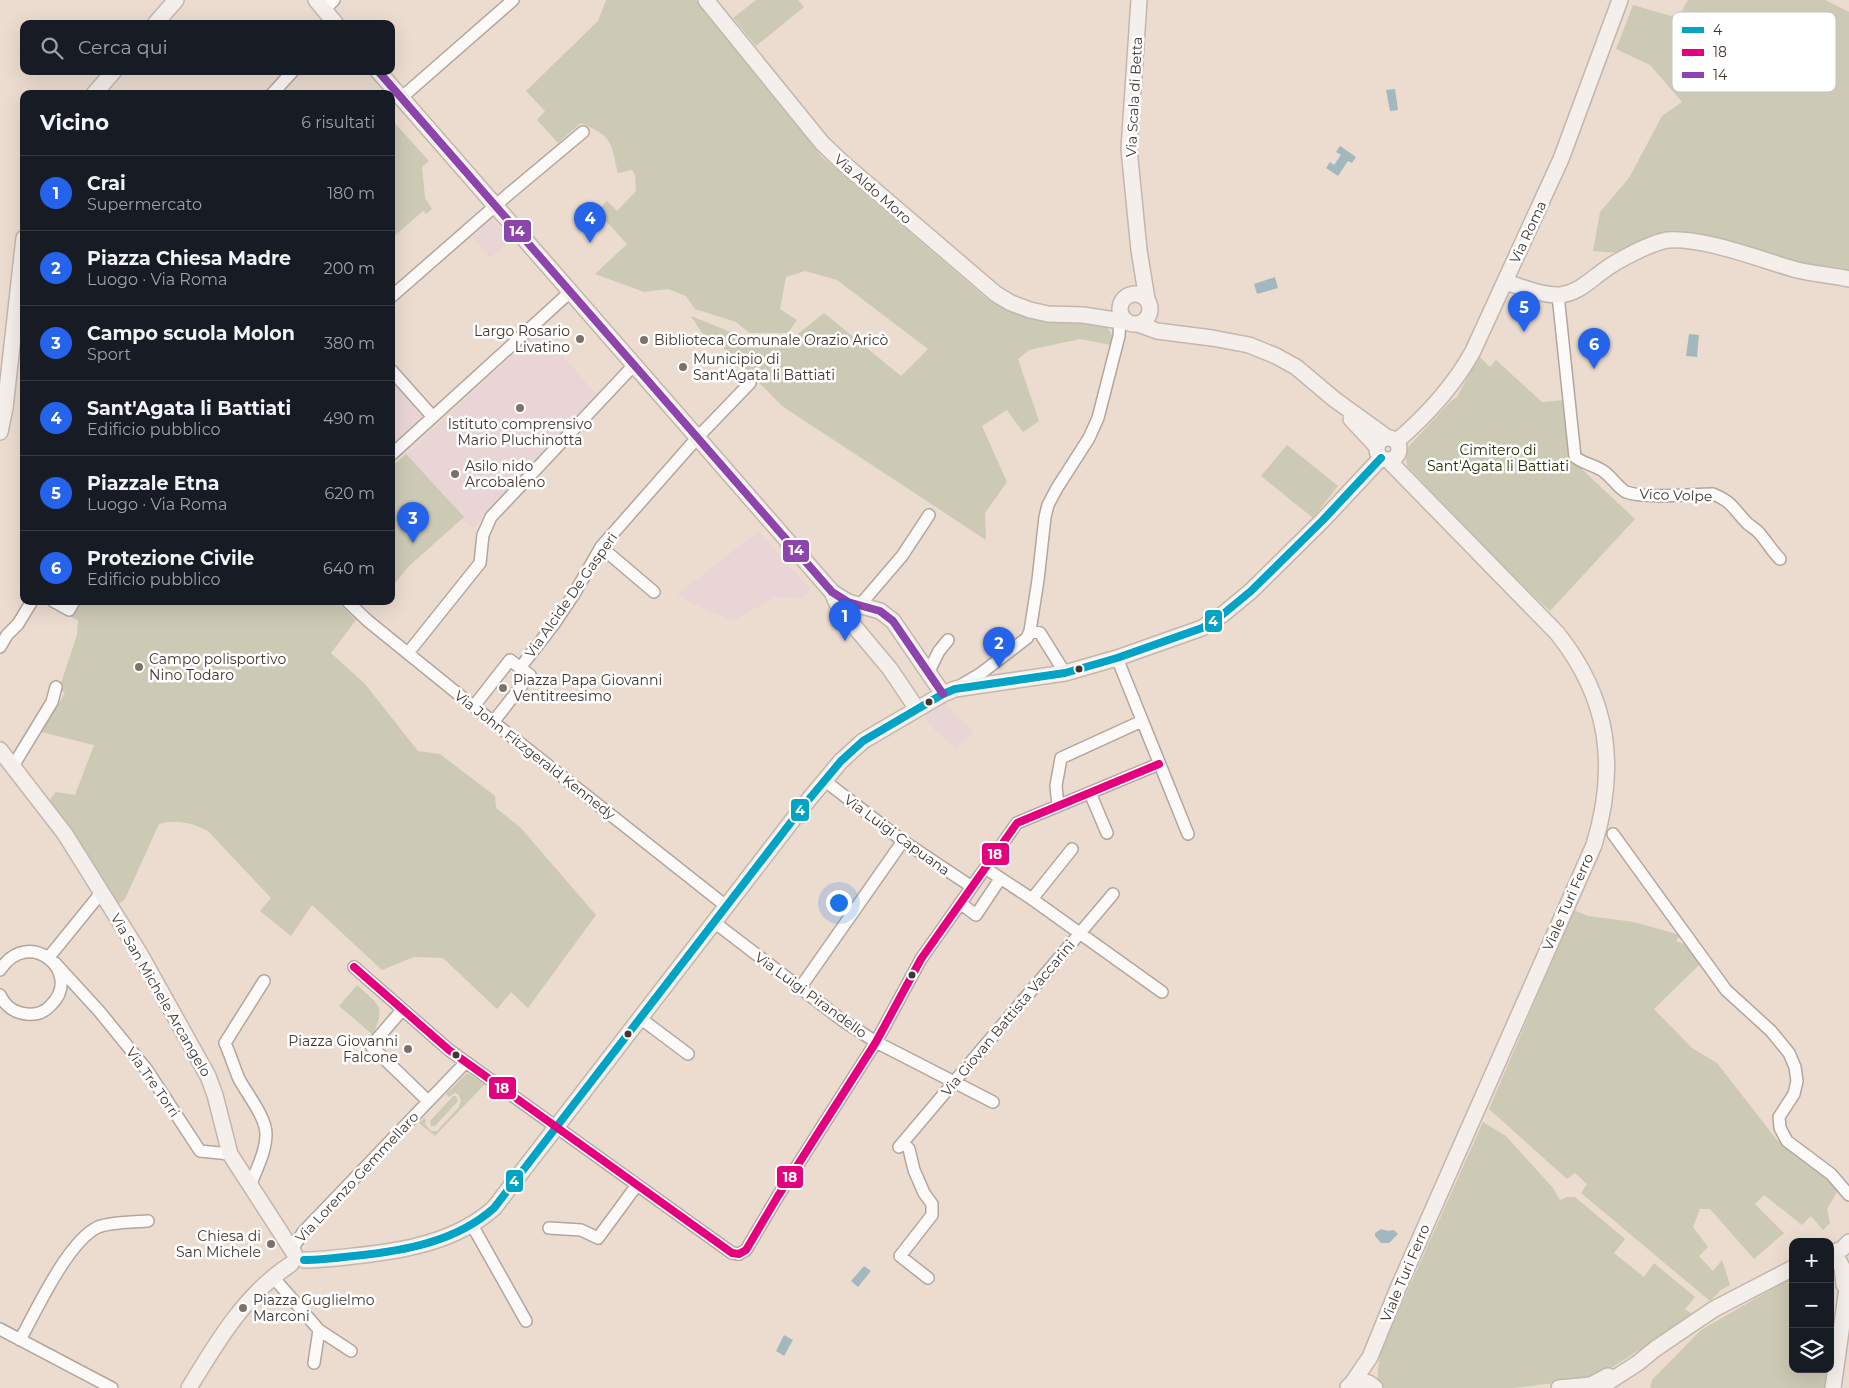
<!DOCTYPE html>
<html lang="it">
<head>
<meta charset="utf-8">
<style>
	:root { --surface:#171b24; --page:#20242c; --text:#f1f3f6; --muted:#9ea1a6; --line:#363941; --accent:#2563eb }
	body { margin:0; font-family:Montserrat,sans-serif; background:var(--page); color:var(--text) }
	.controls { position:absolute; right:15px; bottom:15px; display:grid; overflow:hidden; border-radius:10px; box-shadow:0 5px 20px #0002 }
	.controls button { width:45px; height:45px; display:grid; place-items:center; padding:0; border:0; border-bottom:1px solid var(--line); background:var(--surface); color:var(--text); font:25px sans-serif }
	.you { position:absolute; left:838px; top:902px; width:18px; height:18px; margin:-12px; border:4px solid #fff; border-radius:50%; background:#1a73e8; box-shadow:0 0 0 8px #1a73e833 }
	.badge { display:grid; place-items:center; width:32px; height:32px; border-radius:50%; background:var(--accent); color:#fff; font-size:16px; font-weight:700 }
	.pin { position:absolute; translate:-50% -41px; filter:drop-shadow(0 1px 2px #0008) }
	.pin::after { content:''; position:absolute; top:26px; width:18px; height:15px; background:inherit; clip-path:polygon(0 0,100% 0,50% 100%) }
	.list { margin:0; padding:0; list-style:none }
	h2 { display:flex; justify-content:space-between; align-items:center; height:65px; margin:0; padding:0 20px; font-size:21px }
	h2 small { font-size:16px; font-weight:400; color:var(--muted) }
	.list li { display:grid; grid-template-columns:32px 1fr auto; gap:15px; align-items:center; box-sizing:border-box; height:75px; padding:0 20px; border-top:1px solid var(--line) }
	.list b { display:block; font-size:19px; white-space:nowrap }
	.list p { margin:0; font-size:16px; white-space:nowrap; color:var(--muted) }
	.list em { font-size:16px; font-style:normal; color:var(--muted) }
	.icon { flex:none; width:28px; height:28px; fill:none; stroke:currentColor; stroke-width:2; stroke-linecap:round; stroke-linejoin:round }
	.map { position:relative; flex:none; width:1849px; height:1388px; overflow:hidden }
	.search { position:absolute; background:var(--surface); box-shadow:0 5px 20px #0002; left:20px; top:20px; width:375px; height:55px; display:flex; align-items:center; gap:12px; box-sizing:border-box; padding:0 18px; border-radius:10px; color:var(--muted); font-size:19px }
	.panel { position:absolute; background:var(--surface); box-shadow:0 5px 20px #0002; left:20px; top:90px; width:375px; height:515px; border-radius:10px }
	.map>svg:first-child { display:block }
	.education { fill:#e9d5d6 }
	.green { fill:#ccc9b4 }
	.water { fill:#a2b8be }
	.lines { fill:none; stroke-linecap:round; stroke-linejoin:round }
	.minor-casing { stroke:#b2a69d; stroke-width:14 }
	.major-casing { stroke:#c4b6ad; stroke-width:18 }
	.minor { stroke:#fcfaf8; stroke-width:11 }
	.major { stroke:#f4efeb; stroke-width:15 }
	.bus-1-casing { stroke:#fff; stroke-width:11 }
	.bus-2-casing { stroke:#fff; stroke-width:11 }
	.bus-3-casing { stroke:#fff; stroke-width:11 }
	.bus-1 { stroke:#03a3c6; stroke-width:8 }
	.bus-2 { stroke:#e5007d; stroke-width:8 }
	.bus-3 { stroke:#8e44ad; stroke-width:8 }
	.poi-dot { fill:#7e7167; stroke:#fff; stroke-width:2 }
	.bus-dot { fill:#42372f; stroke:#fff; stroke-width:2 }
	.labels { text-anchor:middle; stroke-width:5; stroke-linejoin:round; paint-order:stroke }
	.street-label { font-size:14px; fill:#42372f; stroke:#fff }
	.poi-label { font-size:14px; fill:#42372f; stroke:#fff; text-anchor:start }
	.park-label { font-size:14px; fill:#282f06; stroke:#fff }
	.key { fill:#fff; stroke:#c6c3c1; stroke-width:1 }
	.key-label { font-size:14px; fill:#42372f }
	.line-badge { stroke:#fff; stroke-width:2 }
	.badge-label { font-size:14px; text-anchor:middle; font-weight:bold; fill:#fff }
</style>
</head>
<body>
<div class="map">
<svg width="1849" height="1388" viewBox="0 0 1849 1388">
	<rect width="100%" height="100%" fill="#ecdcd0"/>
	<!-- education -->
	<path class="education" d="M493,218L511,240L490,258L472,237Z
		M540,330L597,395L473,528L461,520L464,517L406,454Z
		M391,380L423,416L391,445Z
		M759,531L810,589L808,594L803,598L775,597L733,621L695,605L676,595Z
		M946,703L952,711L973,731L956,749L937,731H935L924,717Z"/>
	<!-- green -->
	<path class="green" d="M606,0H696L822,157L985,297L1006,309L1034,318L1100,322L1107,327L1112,335L1111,345L1080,339L1029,350L1018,359L1039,421L1023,432L1007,410L982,426L1007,482L985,513L986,540L782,406L730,353L702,333L691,316L753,341L793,338L824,313L901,376L928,349L837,280L805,271L786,277L780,309L797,320L788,333H750L736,322L695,309L686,296L668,289L644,292L595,274L627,244L597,211L607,201L617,211L636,191L635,175L632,170L618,173C610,140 613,137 581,123L558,143L537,120L545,111L526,91L598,21Z
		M756,0H798L804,7L756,46L733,18Z
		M1688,0H1825L1849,12V271L1837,267L1797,263L1698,235L1670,231L1650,238L1617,253L1593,251L1600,212L1629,178L1662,116L1682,102L1650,65L1616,49L1633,5L1678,18Z
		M391,119L429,161L422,167L425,198L432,209L426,214L423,211L391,239Z
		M1479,356L1490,367L1496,360L1542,402L1564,400L1570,458L1635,519L1550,611L1513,576L1407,466L1406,455L1407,448L1451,401L1457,397Z
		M1287,445L1338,486L1313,518L1261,476Z
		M406,454L464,517L409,566L391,588V467Z
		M80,601H336L356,620L331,653L365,684L418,751L440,754L495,796L496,808L520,827L596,915L528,1008L511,992L497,1009L443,958L414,957L382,970L312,905L291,936L260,911L271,898L208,831C193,823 176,819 159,824L125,899L119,904L111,895L49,801L56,792L75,795L94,745L41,732L65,693L59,689L77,635L78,620L71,617Z
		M1574,910L1588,916L1634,922L1680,935L1676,941L1686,945L1700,964L1654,1009L1692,1048L1717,1063L1777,1140L1839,1189L1827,1209L1830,1223L1823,1230L1811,1216L1802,1225L1764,1195L1755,1204L1784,1233L1754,1259L1710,1209H1700L1693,1227L1708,1247L1699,1256L1713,1271L1722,1260L1730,1285L1721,1290L1710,1301L1581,1193L1587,1184L1575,1173L1567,1179L1489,1109Z
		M357,985C379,1006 386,1004 373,1035L339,1006Z
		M467,1073L485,1084L435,1136L419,1123L424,1118L426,1120L425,1124L431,1131H437L458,1108L461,1101L459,1095L455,1093L449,1097L446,1094Z
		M453,1096H456L458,1101L435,1126H431L430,1121Z
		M1483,1122L1506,1136L1553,1188L1560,1200L1567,1197H1575L1625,1239L1614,1253L1644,1277L1654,1263L1695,1297L1685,1309L1693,1315L1596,1378L1513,1388H1383C1373,1379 1380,1361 1381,1350Z
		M1793,1277V1369H1830V1344L1834,1345L1830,1388H1650L1652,1380L1701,1330Z"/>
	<!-- water -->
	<path class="water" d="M1395,89L1398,110L1390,111L1386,90Z
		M1340,146L1356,157L1352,163L1348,161L1338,176L1326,168L1330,162L1334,165L1341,155L1336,152Z
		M1275,277L1278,288L1257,294L1254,284Z
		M1689,334L1699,335L1697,357L1686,356Z
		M1381,1229L1388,1231L1394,1230L1398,1234L1389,1243H1381L1375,1236V1233Z
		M864,1266L871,1271L858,1287L851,1281Z
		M784,1335L793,1340L784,1356L776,1351Z"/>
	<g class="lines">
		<defs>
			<path id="minor" d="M324,10L334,0
				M272,94L293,71
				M401,98L513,0
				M1558,295L1575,457C1584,464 1594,465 1603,471C1611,476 1619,489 1626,492C1645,499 1691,494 1713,494C1733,502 1734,510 1748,524C1752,527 1757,530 1760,534C1767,542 1772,551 1780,559
				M391,297L510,193L583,132
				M391,370L433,417
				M391,455L570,292
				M601,547L654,592
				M53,601L69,610L74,601
				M347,601L368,621L468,702L726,906
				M860,605L902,556L929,515
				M1030,631L1040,633L1065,673
				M0,647L7,635L18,624L32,601
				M408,653L480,563L483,535L491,517L634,365
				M1117,658L1188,834
				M520,668L554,624L574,594L601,547L697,438L750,383
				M928,673L939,651L948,640
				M958,687L980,674L1027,638L1030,631L1038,580L1045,517L1048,505L1057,488L1089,438L1098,418L1119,336L1120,313
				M474,706L510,660L530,675L494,721
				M13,766L52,702L56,687
				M825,781L903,841L972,887
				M1090,793L1107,833
				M1058,806L1056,786L1061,758L1142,721
				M1613,834L1726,990L1771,1031L1789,1053L1795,1067L1797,1081L1794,1094L1779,1117L1780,1128L1787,1141L1831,1174L1849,1195
				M985,868L1032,899L1162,992
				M1032,899L1072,849
				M960,903L976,915L1000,879
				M714,922L842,1020L876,1042L993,1102
				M49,957L101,893
				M55,963L99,1011L147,1070L200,1151L230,1154
				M354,967L449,1050L732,1253L739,1254L746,1250L778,1196L876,1042L921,959L1017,823L1159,764
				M0,970C29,925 84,973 51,1005C45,1012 36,1015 27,1014C15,1013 5,1006 0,995
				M800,988L903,841
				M402,1010L371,1046L428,1101
				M640,1018L688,1054
				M903,1142L909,1149L914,1170L924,1193L932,1204V1215L900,1256L928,1278
				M899,1147L1113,894
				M250,1186C256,1170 266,1152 266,1134C266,1117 247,1094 239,1079C234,1067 230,1054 225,1043L264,981
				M472,1225L526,1321
				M549,1228L581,1230L598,1238L637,1185
				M292,1249L304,1231L466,1062
				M273,1277L319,1330L351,1351
				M0,1329L112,1388
				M20,1340C36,1311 68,1241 98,1227C111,1222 134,1222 148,1221
				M314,1363L319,1330"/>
			<path id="major" d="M316,0L336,24
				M706,0L822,143L843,163L996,294L1011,303L1030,310L1048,314L1083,315L1127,322
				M1139,0L1129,149L1139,250L1147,299
				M155,24L176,0
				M378,71L832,592L848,602L880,611L893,621L943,694
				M94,94L114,71
				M1505,282C1523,287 1542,296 1560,295C1578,293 1589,281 1603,271C1616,261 1652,242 1668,240C1704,237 1761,260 1797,270C1814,274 1832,275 1849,279
				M1120 309a15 15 0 1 1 30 0a15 15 0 1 1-30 0Z
				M1138,324L1157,331L1212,338L1249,345L1276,356L1296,367L1334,399L1388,438
				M1351,419L1377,447
				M0,432L5,408L24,238
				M1377 449a11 11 0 1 1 22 0a11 11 0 1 1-22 0Z
				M1397,441C1427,415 1454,386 1473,351L1561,159L1620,0
				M832,592L839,608L890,669L917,709
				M0,750L65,834L140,954L208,1076L215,1095L230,1154L294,1253
				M1834,1252L1842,1267L1844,1285
				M1830,1253L1842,1249L1849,1242
				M304,1260C321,1260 337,1258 354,1256C403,1251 456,1242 494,1208L805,804L841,761L863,741L943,694L955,689L1065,673L1117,658L1202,628L1222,615L1251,591L1323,520L1381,458
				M1351,1385L1370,1357L1399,1286L1594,845C1618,766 1609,698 1557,633L1388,460
				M1348,1387C1356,1379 1367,1379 1375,1388
				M189,1388C217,1342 245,1294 291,1264
				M1559,1388L1591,1385L1608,1376
				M1599,1388L1638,1363L1655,1349L1714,1309L1793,1268
				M1833,1388L1849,1274"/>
		</defs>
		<!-- minor casing -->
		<use href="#minor" class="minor-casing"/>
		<!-- major casing -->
		<use href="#major" class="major-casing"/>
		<!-- minor -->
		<use href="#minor" class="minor"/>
		<!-- major -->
		<use href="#major" class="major"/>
		<defs>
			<path id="bus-1" d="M304,1260C321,1260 337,1258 354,1256C403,1251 456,1242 494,1208L805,804L841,761L863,741L943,694L955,689L1065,673L1117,658L1202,628L1222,615L1251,591L1323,520L1381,458"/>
			<path id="bus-2" d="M354,967L449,1050L732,1253L739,1254L746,1250L778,1196L876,1042L921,959L1017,823L1159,764"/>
			<path id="bus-3" d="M378,71L832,592L848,602L880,611L893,621L943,694"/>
		</defs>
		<!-- bus-1 casing -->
		<use href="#bus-1" class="bus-1-casing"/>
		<!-- bus-2 casing -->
		<use href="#bus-2" class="bus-2-casing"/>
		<!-- bus-3 casing -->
		<use href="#bus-3" class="bus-3-casing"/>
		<!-- bus-1 -->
		<use href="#bus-1" class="bus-1"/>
		<!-- bus-2 -->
		<use href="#bus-2" class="bus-2"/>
		<!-- bus-3 -->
		<use href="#bus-3" class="bus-3"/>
	</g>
	<!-- markers -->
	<g class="poi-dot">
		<circle cx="580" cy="339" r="5"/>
		<circle cx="644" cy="340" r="5"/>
		<circle cx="683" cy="367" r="5"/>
		<circle cx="520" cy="408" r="5"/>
		<circle cx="455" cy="474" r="5"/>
		<circle cx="139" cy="667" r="5"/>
		<circle cx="503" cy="688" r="5"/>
		<circle cx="408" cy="1049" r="5"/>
		<circle cx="271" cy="1244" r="5"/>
		<circle cx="243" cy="1308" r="5"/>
	</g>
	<g class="bus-dot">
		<circle cx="1079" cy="669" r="4.5"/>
		<circle cx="929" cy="702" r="4.5"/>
		<circle cx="912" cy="975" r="4.5"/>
		<circle cx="628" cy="1034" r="4.5"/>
		<circle cx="456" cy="1055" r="4.5"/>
	</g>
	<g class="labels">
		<!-- street labels -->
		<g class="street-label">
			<text transform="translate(1134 97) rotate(-87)" y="5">Via Scala di Betta</text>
			<text transform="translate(873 189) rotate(41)" y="5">Via Aldo Moro</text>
			<text transform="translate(1528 232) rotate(-65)" y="5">Via Roma</text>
			<text transform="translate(1676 495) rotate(2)" y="5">Vico Volpe</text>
			<text transform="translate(571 595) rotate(-55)" y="5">Via Alcide De Gasperi</text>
			<text transform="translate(535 755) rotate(38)" y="5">Via John Fitzgerald Kennedy</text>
			<text transform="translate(897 835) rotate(36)" y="5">Via Luigi Capuana</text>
			<text transform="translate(1568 902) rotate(-66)" y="5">Viale Turi Ferro</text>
			<text transform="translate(161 995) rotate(60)" y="5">Via San Michele Arcangelo</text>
			<text transform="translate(811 995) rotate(36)" y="5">Via Luigi Pirandello</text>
			<text transform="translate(1008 1018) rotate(-50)" y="5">Via Giovan Battista Vaccarini</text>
			<text transform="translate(153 1082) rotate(55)" y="5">Via Tre Torri</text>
			<text transform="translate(357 1177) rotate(-47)" y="5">Via Lorenzo Gemmellaro</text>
			<text transform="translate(1405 1273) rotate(-67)" y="5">Viale Turi Ferro</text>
		</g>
		<!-- poi labels -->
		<g class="poi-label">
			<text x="570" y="336" text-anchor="end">Largo Rosario<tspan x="570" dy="16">Livatino</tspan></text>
			<text x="654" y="345">Biblioteca Comunale Orazio Aricò</text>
			<text x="693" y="364">Municipio di<tspan x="693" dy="16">Sant'Agata li Battiati</tspan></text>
			<text x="520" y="429" text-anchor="middle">Istituto comprensivo<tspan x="520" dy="16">Mario Pluchinotta</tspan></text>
			<text x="465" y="471">Asilo nido<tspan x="465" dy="16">Arcobaleno</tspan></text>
			<text x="149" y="664">Campo polisportivo<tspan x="149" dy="16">Nino Todaro</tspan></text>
			<text x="513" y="685">Piazza Papa Giovanni<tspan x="513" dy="16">Ventitreesimo</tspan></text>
			<text x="398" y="1046" text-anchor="end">Piazza Giovanni<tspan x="398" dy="16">Falcone</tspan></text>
			<text x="261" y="1241" text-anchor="end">Chiesa di<tspan x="261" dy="16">San Michele</tspan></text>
			<text x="253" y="1305">Piazza Guglielmo<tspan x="253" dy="16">Marconi</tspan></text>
		</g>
		<!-- park labels -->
		<g class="park-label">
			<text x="1498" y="455">Cimitero di<tspan x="1498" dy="16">Sant'Agata li Battiati</tspan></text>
		</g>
	</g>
	<!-- legend -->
	<rect x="1672" y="12" width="164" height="80" rx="8" class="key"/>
	<rect x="1682" y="27" width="22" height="6" fill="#03a3c6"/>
	<rect x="1682" y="49" width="22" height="7" fill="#e5007d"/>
	<rect x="1682" y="72" width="22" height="6" fill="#8e44ad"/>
	<g class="key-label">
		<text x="1713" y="35">4</text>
		<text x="1713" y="57">18</text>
		<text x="1713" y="80">14</text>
	</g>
	<g class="line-badge">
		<rect x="503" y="219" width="29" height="24" rx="5" fill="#8e44ad"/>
		<rect x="782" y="539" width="28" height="24" rx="5" fill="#8e44ad"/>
		<rect x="1204" y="609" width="19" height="24" rx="5" fill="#03a3c6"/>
		<rect x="790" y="798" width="20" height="24" rx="5" fill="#03a3c6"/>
		<rect x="981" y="842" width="29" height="24" rx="5" fill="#e5007d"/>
		<rect x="488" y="1076" width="29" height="24" rx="5" fill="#e5007d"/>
		<rect x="776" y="1165" width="28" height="24" rx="5" fill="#e5007d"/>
		<rect x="505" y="1169" width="19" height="24" rx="5" fill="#03a3c6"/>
	</g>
	<g class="badge-label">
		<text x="517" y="236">14</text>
		<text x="796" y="555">14</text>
		<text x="1213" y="626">4</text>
		<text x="800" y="815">4</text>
		<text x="995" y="859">18</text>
		<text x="502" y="1093">18</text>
		<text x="790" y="1182">18</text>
		<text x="514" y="1186">4</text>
	</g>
</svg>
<div class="controls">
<button>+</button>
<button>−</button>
<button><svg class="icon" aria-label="layers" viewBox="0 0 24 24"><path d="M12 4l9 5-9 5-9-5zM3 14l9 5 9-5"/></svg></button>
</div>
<div class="you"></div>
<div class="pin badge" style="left:845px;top:641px">1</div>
<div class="pin badge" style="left:999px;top:668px">2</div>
<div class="pin badge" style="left:413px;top:543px">3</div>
<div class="pin badge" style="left:590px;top:243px">4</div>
<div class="pin badge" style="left:1524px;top:332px">5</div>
<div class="pin badge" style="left:1594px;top:369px">6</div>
<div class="search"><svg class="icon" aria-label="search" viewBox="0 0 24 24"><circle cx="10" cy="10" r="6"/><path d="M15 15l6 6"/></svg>Cerca qui</div>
<section class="panel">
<h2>Vicino<small>6 risultati</small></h2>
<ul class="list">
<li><span class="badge">1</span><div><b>Crai</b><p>Supermercato</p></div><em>180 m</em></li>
<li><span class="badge">2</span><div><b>Piazza Chiesa Madre</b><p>Luogo · Via Roma</p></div><em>200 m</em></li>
<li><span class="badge">3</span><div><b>Campo scuola Molon</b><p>Sport</p></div><em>380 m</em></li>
<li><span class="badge">4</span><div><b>Sant'Agata li Battiati</b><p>Edificio pubblico</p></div><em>490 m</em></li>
<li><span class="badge">5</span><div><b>Piazzale Etna</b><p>Luogo · Via Roma</p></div><em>620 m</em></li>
<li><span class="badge">6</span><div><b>Protezione Civile</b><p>Edificio pubblico</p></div><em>640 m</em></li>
</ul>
</section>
</div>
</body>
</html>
